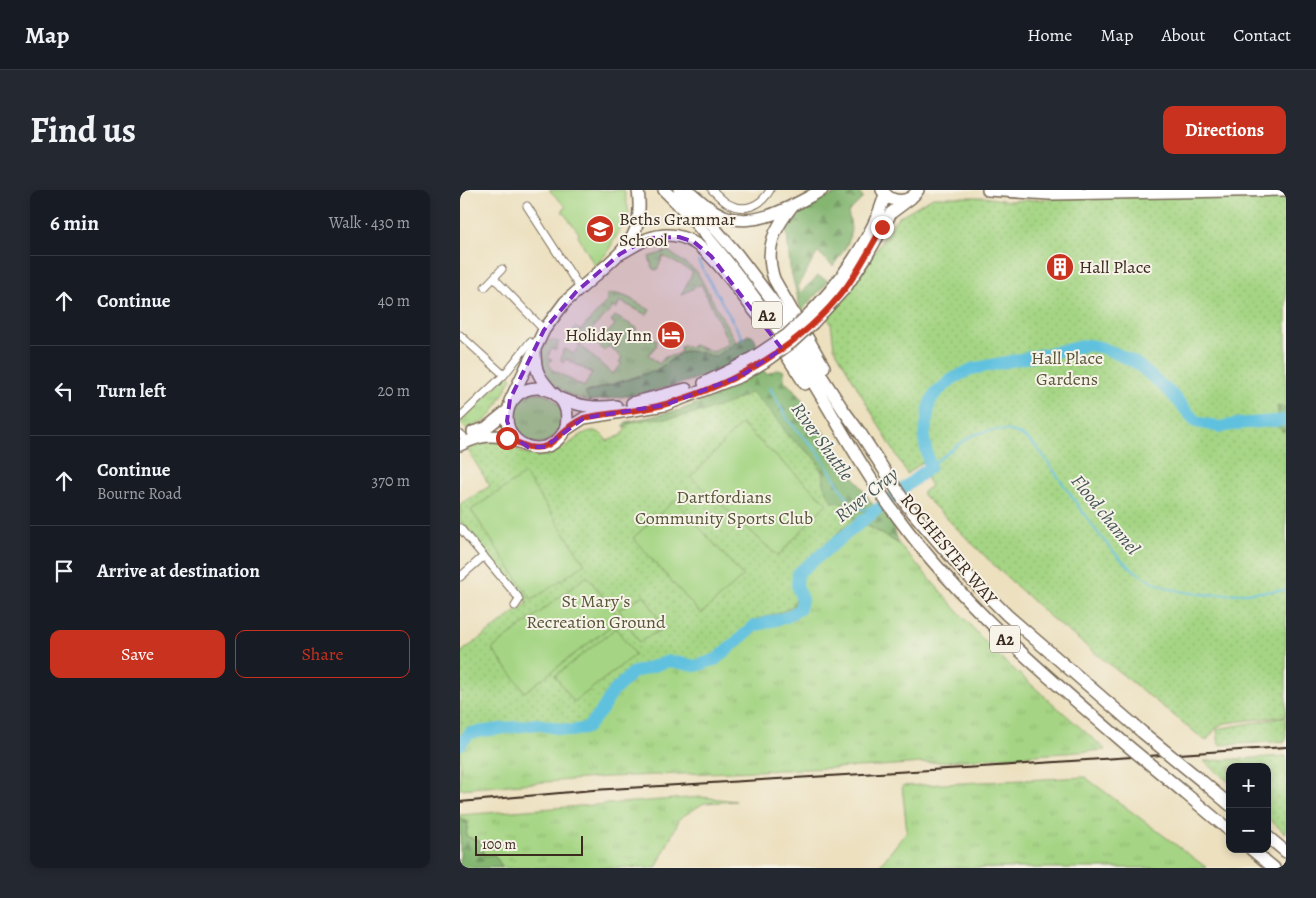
<!DOCTYPE html>
<html lang="en">
<head>
<meta charset="utf-8">
<style>
	:root { --surface:#171b24; --page:#242831; --text:#f1f3f6; --muted:#9ea1a6; --line:#363941; --accent:#c8321e }
	body { margin:0; font-family:Alegreya,serif; background:var(--page); color:var(--text) }
	.controls { position:absolute; right:15px; bottom:15px; display:grid; overflow:hidden; border-radius:10px; box-shadow:0 2px 8px #0003 }
	.controls button { width:45px; height:45px; display:grid; place-items:center; padding:0; border:0; border-bottom:1px solid var(--line); background:var(--surface); color:var(--text); font:25px sans-serif }
	.scale { position:absolute; left:15px; bottom:12px; width:108px; box-sizing:border-box; padding-left:5px; border:2px solid #3b2a1e; border-top:0; font-size:14px; line-height:18px; white-space:nowrap; color:#3b2a1e; -webkit-text-stroke:4px #f7f3e8; paint-order:stroke }
	.stop { position:absolute; width:15px; height:15px; margin:-11px; border:4px solid #c8321e; border-radius:50%; background:#fff }
	.stop.end { background:#c8321e; border-color:#fff; box-shadow:0 1px 5px #0008 }
	.list { margin:0; padding:0; list-style:none }
	h2 { display:flex; justify-content:space-between; align-items:center; height:65px; margin:0; padding:0 20px; font-size:21px }
	h2 small { font-size:16px; font-weight:400; color:var(--muted) }
	.list li { display:grid; grid-template-columns:32px 1fr auto; gap:15px; align-items:center; box-sizing:border-box; height:90px; padding:0 20px; border-top:1px solid var(--line) }
	.list b { display:block; font-size:19px; white-space:nowrap }
	.list p { margin:0; font-size:16px; white-space:nowrap; color:var(--muted) }
	.list em { font-size:16px; font-style:normal; color:var(--muted) }
	.actions { display:flex; gap:10px; padding:15px 20px }
	.actions a { flex:1; padding:11px 0; border:1px solid var(--accent); border-radius:10px; text-align:center; font-size:18px; color:var(--accent) }
	.actions .main { background:var(--accent); color:#fff }
	.icon { flex:none; width:28px; height:28px; fill:none; stroke:currentColor; stroke-width:2; stroke-linecap:round; stroke-linejoin:round }
	.map { position:relative; flex:none; width:826px; height:678px; overflow:hidden; border-radius:10px }
	header { display:flex; align-items:center; gap:30px; box-sizing:border-box; height:70px; padding:0 25px; background:var(--surface); border-bottom:1px solid var(--line) }
	header strong { font-size:24px }
	nav { display:flex; gap:28px; margin-inline-start:auto; font-size:18px }
	.intro { display:flex; align-items:center; justify-content:space-between; box-sizing:border-box; height:120px; padding:0 30px }
	h1 { margin:0; font-size:35px }
	.button { padding:12px 22px; border-radius:10px; background:var(--accent); color:#fff; font-size:18px; font-weight:700 }
	main { display:flex; gap:30px; padding:0 30px }
	aside { flex:1; background:var(--surface); border-radius:10px; box-shadow:0 2px 8px #0003 }
	.map>svg:first-child { display:block }
	.grass { fill:url(#grass-tufts); stroke:#708051 }
	.forest { fill:url(#forest-firs); stroke:#607048 }
	.park { fill:url(#park-dots); stroke:#708051 }
	.pitch { fill:#a5d584; stroke:#708051 }
	.lines { fill:none; stroke-linecap:round; stroke-linejoin:round }
	.stream { stroke:#61c1df; stroke-width:2 }
	.river { stroke:#61c1df; stroke-width:12 }
	.minor-casing { stroke:#796a56; stroke-width:9 }
	.primary-casing { stroke:#796a56; stroke-width:14 }
	.trunk-casing { stroke:#796a56; stroke-width:14 }
	.minor { stroke:#fff; stroke-width:7 }
	.primary { stroke:#fff; stroke-width:11 }
	.trunk { stroke:#fff; stroke-width:11 }
	.rail { stroke:#3b2a1e; stroke-width:2 }
	.primary-bridge-casing { stroke:#796a56; stroke-width:14; stroke-linecap:butt }
	.trunk-bridge-casing { stroke:#796a56; stroke-width:14; stroke-linecap:butt }
	.primary-bridge { stroke:#fff; stroke-width:11 }
	.trunk-bridge { stroke:#fff; stroke-width:11 }
	.route { stroke:#c8321e; stroke-width:6 }
	.marked { fill:#7b2cbf; fill-opacity:0.2; stroke:#7b2cbf; stroke-width:4; stroke-dasharray:10 6; stroke-linejoin:round }
	.labels { text-anchor:middle; stroke-width:4; stroke-linejoin:round; paint-order:stroke }
	.shield { fill:#f7f3e8; stroke:#73665b; stroke-width:1 }
	.shield-label { font-size:16px; font-weight:bold; fill:#3b2a1e }
	.poi-label { font-size:18px; fill:#3b2a1e; stroke:#f7f3e8; text-anchor:start }
	.park-label { font-size:18px; fill:#565538; stroke:#f7f3e8 }
	.street-label { font-size:18px; fill:#3b2a1e; stroke:#f7f3e8 }
	.water-label { font-size:19px; font-style:italic; fill:#465758; stroke:#f7f3e8 }
</style>
</head>
<body>
<header>
<strong>Map</strong>
<nav><a>Home</a><a>Map</a><a>About</a><a>Contact</a></nav>
</header>
<div class="intro"><h1>Find us</h1><a class="button">Directions</a></div>
<main>
<aside>
<h2>6 min<small>Walk · 430 m</small></h2>
<ul class="list">
<li><svg class="icon" aria-label="ahead" viewBox="0 0 24 24"><path d="M12 20V5M6 11l6-6 6 6"/></svg><div><b>Continue</b></div><em>40 m</em></li>
<li><svg class="icon" aria-label="left" viewBox="0 0 24 24"><path d="M17 20v-9H6M10 6l-5 5 5 5"/></svg><div><b>Turn left</b></div><em>20 m</em></li>
<li><svg class="icon" aria-label="ahead" viewBox="0 0 24 24"><path d="M12 20V5M6 11l6-6 6 6"/></svg><div><b>Continue</b><p>Bourne Road</p></div><em>370 m</em></li>
<li><svg class="icon" aria-label="arrive" viewBox="0 0 24 24"><path d="M6 21V4h12l-3 4 3 4H6"/></svg><div><b>Arrive at destination</b></div></li>
</ul>
<div class="actions"><a class="main">Save</a><a>Share</a></div>
</aside>
<div class="map">
<svg width="826" height="678" viewBox="0 0 826 678">
	<defs>
		<pattern id="grass-tufts" width="24" height="20" patternUnits="userSpaceOnUse" patternTransform="scale(1.25)"><rect width="24" height="20" fill="#a5d584"/><path d="M3 7l-1-3M5 7V3M7 7l1-3M15 17l-1-3M17 17v-4M19 17l1-3" fill="none" stroke="#8fb772"/></pattern>
		<pattern id="forest-firs" width="22" height="20" patternUnits="userSpaceOnUse" patternTransform="scale(1.25)"><rect width="22" height="20" fill="#84b672"/><path d="M5 1l3.5 6h-7zM16 11l3.5 6h-7z" fill="#6d945d"/></pattern>
		<pattern id="park-dots" width="8" height="8" patternUnits="userSpaceOnUse" patternTransform="scale(1.25)"><rect width="8" height="8" fill="#a5d584"/><path d="M2 2h.1M6 6h.1" fill="none" stroke="#8fb772" stroke-width="1.8" stroke-linecap="round"/></pattern>
	</defs>
	<rect width="100%" height="100%" fill="#f7f3e8"/>
	<filter id="ink" filterUnits="userSpaceOnUse"><feTurbulence type="fractalNoise" baseFrequency=".02" numOctaves="2"/><feDisplacementMap in="SourceGraphic" scale="10" xChannelSelector="R" yChannelSelector="G"/><feConvolveMatrix kernelMatrix="1 2 1 2 8 2 1 2 1" color-interpolation-filters="sRGB"/></filter>
	<filter id="wash" filterUnits="userSpaceOnUse"><feTurbulence type="fractalNoise" baseFrequency=".0096" numOctaves="4" result="noise"/><feDisplacementMap in="SourceGraphic" scale="20" xChannelSelector="R" yChannelSelector="G"/><feGaussianBlur stdDeviation="1.12" result="paint"/><feColorMatrix in="noise" values="0 0 0 0 0 0 0 0 0 0 0 0 0 0 0 0 0 1.4 0 .05"/><feComposite in="paint" operator="in"/></filter>
	<g filter="url(#wash)">
		<rect width="100%" height="100%" fill="#ece0bf"/>
		<!-- grass -->
		<path class="grass" d="M208,61L237,82L276,153L254,167L240,162L224,161L195,181L126,202L130,211C109,208 95,196 81,181C81,170 81,161 87,151L91,150L99,152L96,160L91,159L88,168L92,170L88,173L93,180L124,197L132,183L106,169L103,173L101,170L103,160L106,159L113,164L120,156L117,153L113,139L115,137L120,141L149,109L146,106C158,98 178,114 190,120L187,125L160,111L156,119L152,116V119L118,153L152,184L162,174L159,172L162,168L149,156L144,161L137,154L155,135L151,131L155,126L177,138L175,141L181,145V148L186,149L188,146L197,150L196,156L188,165L199,174L205,167L216,165L221,161L220,157L224,156L231,158L233,155L253,162L269,153L241,94L221,105L233,82L203,66L197,80L193,79L189,67Z
			M48,185L52,188L32,224L25,231L7,239L0,233L1,231Z
			M52 228a25 25 0 1 1 50 0a25 25 0 1 1-50 0Z
			M394,328L439,354L533,461L646,560L420,576L147,587L0,599V545L77,531L129,535L146,502L157,490L172,478L201,469L216,467L233,471L256,465L275,448L291,431L302,428L336,408L334,391L338,379Z
			M625,587L747,678H418L447,641L442,596Z
			M241,607L276,611L244,613L220,628L196,678H43L34,665L23,667L6,646L8,632L0,629V625Z"/>
		<!-- forest -->
		<path class="forest" d="M389,0H397L403,8L388,23C396,49 386,56 373,76L358,62L338,95L340,103L358,86L369,91L341,121L330,77L326,32C344,17 366,6 389,0Z
			M288,145L294,147L297,157C258,190 179,206 130,211L125,203L195,181L224,161L240,162L254,167Z
			M318,179L324,181C324,185 323,189 326,192C329,197 335,199 338,204C347,216 349,232 363,241L417,321C421,321 425,322 428,326C431,329 438,349 438,353L394,328L383,314L372,311L365,298L363,285L355,268L327,245L320,233L292,202L273,213L245,221L164,238L163,236L166,232L220,220L241,212L273,198L302,180L307,184Z
			M817,215L826,217V241H822L819,238Z
			M0,629L8,632L6,646L21,652L24,666L34,664L43,678H0Z"/>
		<!-- park -->
		<path class="park" d="M649,6H826V217L817,216L819,238L822,241H826V526L765,533L757,537L746,551L590,427L535,376L463,305V302L471,296L467,289L464,271L447,284L374,157L371,133L367,128L395,93L437,28L473,7H524L548,11Z
			M292,202L320,233L327,245L355,268L363,285L365,298L372,311L383,314L394,328L338,379L334,391L336,408L333,416L319,423L291,431L275,448L256,465L246,470L233,471L216,467L201,469L172,478L157,490L146,502L129,535L119,537L77,531L0,545V463L68,413L0,332V314L30,296L7,259C15,257 25,252 34,252C54,252 64,271 89,265C112,259 130,224 147,251L162,245L167,235C183,227 201,230 217,227C244,222 269,215 292,202Z
			M826,527V551L759,555L757,539Z
			M826,566V644L807,627V577H770V593L744,571Z"/>
		<!-- pitch -->
		<path class="pitch" d="M89,0H164L169,23L147,63L135,76L118,46L119,43L102,21L106,17Z
			M281,234L367,313L318,366L231,287Z
			M65,284L125,374L72,410L11,320Z
			M215,310L283,386L241,424L173,348Z
			M127,386L160,429L65,502L32,459Z
			M184,405L204,438L179,452L159,419Z
			M156,438L175,465L114,512L95,486Z"/>
		<g class="lines">
			<!-- stream -->
			<path class="stream" d="M238,71L283,149
				M310,198L328,230L359,263L393,318L404,319L423,314
				M470,277C481,268 504,248 516,244C529,240 545,238 557,243C577,252 587,271 598,287C623,321 646,362 681,385C724,414 778,403 826,400"/>
			<!-- river -->
			<path class="river" d="M0,555L10,543L77,534L111,541L127,538L142,520L152,503L172,483L209,471L236,476L257,469L294,436L327,427L340,419L342,410L337,395L338,383L470,277L464,249L470,212L476,203L492,189L512,179L628,155L640,157L653,162L676,173L711,203L736,232L760,237L777,234L826,230"/>
		</g>
	</g>
	<g filter="url(#ink)">
		<g class="lines">
			<defs>
				<path id="minor" d="M252,0C257,4 262,10 267,13C284,23 301,16 310,0
					M67,16L120,98
					M34,88L84,140
					M25,97L42,79
					M0,145L44,185
					M0,227L44,185L70,152
					M0,244L3,246
					M0,338L58,407L59,410L55,416
					M0,387L24,366"/>
				<path id="primary" d="M422,0C431,14 449,14 458,0
					M528,0L589,4L826,0
					M346,127C377,97 414,46 425,4
					M353,133L386,97L406,67L431,23L451,8
					M75,162C75,182 79,187 92,202
					M244,193L275,178L297,165
					M47 228a30 30 0 1 1 60 0a30 30 0 1 1-60 0Z
					M99,208C119,216 135,219 156,216
					M50,211L84,140L105,112L137,84
					M172,213L226,199
					M104,241L124,228L205,215L281,186L304,172
					M13,242L26,238L47,221
					M0,255C22,244 35,243 58,252"/>
				<path id="trunk" d="M204,0C242,37 274,79 305,122C316,137 328,152 338,168C371,220 399,275 436,325C501,414 585,485 668,556
					M219,0L246,28L277,64L315,114L384,221L401,244L448,317L504,382L547,425L682,542
					M229,1C239,10 250,20 264,26C298,39 333,15 362,0
					M333,15C314,39 304,58 314,89L364,177
					M160,64C169,59 178,53 187,49C226,34 249,63 271,90C281,103 291,117 302,130
					M137,84C168,56 184,45 178,0
					M317,151L345,194
					M743,592L770,615
					M726,604L770,641
					M807,646L826,662
					M791,659L814,678"/>
			</defs>
			<!-- minor casing -->
			<use href="#minor" class="minor-casing"/>
			<!-- primary casing -->
			<use href="#primary" class="primary-casing"/>
			<!-- trunk casing -->
			<use href="#trunk" class="trunk-casing"/>
			<!-- minor -->
			<use href="#minor" class="minor"/>
			<!-- primary -->
			<use href="#primary" class="primary"/>
			<!-- trunk -->
			<use href="#trunk" class="trunk"/>
			<!-- rail -->
			<path class="rail" d="M0,612L133,600L521,577L826,557"/>
			<defs>
				<path id="primary-bridge" d="M297,165L327,145L346,127
					M304,172L332,152L353,133"/>
				<path id="trunk-bridge" d="M682,542L743,592
					M668,556L726,604"/>
			</defs>
			<!-- primary-bridge casing -->
			<use href="#primary-bridge" class="primary-bridge-casing"/>
			<!-- trunk-bridge casing -->
			<use href="#trunk-bridge" class="trunk-bridge-casing"/>
			<!-- primary-bridge -->
			<use href="#primary-bridge" class="primary-bridge"/>
			<!-- trunk-bridge -->
			<use href="#trunk-bridge" class="trunk-bridge"/>
		</g>
	</g>
	<g class="lines" filter="url(#ink)">
		<!-- route -->
		<path class="route" d="M47,248C54,251 62,255 69,257C89,261 94,249 107,239C112,234 118,231 124,228C151,222 179,222 206,214C276,194 343,155 387,96C400,78 411,57 422,37"/>
	</g>
	<!-- marked area -->
	<path class="marked" d="M219,47L234,52L251,66L322,159L281,186L205,215L124,228L85,257H68L53,247L47,231L50,209L84,140L116,102L160,64L189,48Z"/>
	<!-- icons -->
	<defs>
		<symbol id="school-disc" viewBox="-11 -11 22 22"><circle r="9.5" fill="#c8321e" stroke="#f7f3e8"/><path d="M0-5L7-2L0 1L-7-2ZM-4 1L0 2.5L4 1V4Q0 6-4 4Z" fill="#fff"/></symbol>
		<symbol id="building-disc" viewBox="-11 -11 22 22"><circle r="9.5" fill="#c8321e" stroke="#f7f3e8"/><path d="M-4-6H4V6H1V3H-1V6H-4ZM-2.5-4.3h1.7v1.8h-1.7ZM.8-4.3h1.7v1.8H.8ZM-2.5-1h1.7V.8h-1.7ZM.8-1h1.7V.8H.8Z" fill="#fff"/></symbol>
		<symbol id="hotel-disc" viewBox="-11 -11 22 22"><circle r="9.5" fill="#c8321e" stroke="#f7f3e8"/><path d="M-6-4.5h1.5V1H6V5H4.5V3h-9V5H-6ZM-4 0a1.8 1.8 0 1 1 3.6 0ZM.5 0V-2.5h3Q6-2.5 6 0Z" fill="#fff"/></symbol>
	</defs>
	<g fill-rule="evenodd">
		<use href="#school-disc" x="124" y="23" width="32" height="32"/>
		<use href="#building-disc" x="584" y="61" width="32" height="32"/>
		<use href="#hotel-disc" x="195" y="129" width="32" height="32"/>
	</g>
	<g class="labels">
		<!-- shield labels -->
		<g class="shield">
			<rect x="292" y="111.5" width="30" height="27" rx="4"/>
			<rect x="530" y="435.5" width="30" height="27" rx="4"/>
		</g>
		<g class="shield-label">
			<text x="307" y="131">A2</text>
			<text x="545" y="455">A2</text>
		</g>
		<!-- poi labels -->
		<g class="poi-label">
			<text x="159" y="35">Beths Grammar<tspan x="159" dy="21">School</tspan></text>
			<text x="619" y="83">Hall Place</text>
			<text x="192" y="151" text-anchor="end">Holiday Inn</text>
		</g>
		<!-- park labels -->
		<g class="park-label">
			<text x="607" y="174">Hall Place<tspan x="607" dy="21">Gardens</tspan></text>
			<text x="264" y="313">Dartfordians<tspan x="264" dy="21">Community Sports Club</tspan></text>
			<text x="136" y="417">St Mary's<tspan x="136" dy="21">Recreation Ground</tspan></text>
		</g>
		<!-- street labels -->
		<g class="street-label">
			<text transform="translate(489 359) rotate(50)" y="6">ROCHESTER WAY</text>
		</g>
		<!-- water labels -->
		<g class="water-label">
			<text transform="translate(363 251) rotate(54)" y="7">River Shuttle</text>
			<text transform="translate(406 304) rotate(-39)" y="7">River Cray</text>
			<text transform="translate(646 324) rotate(51)" y="7">Flood channel</text>
		</g>
	</g>
</svg>
<div class="controls">
<button>+</button>
<button>−</button>
</div>
<div class="scale">100 m</div>
<div class="stop" style="left:47px;top:248px"></div>
<div class="stop end" style="left:422px;top:37px"></div>
</div>
</main>
</body>
</html>
